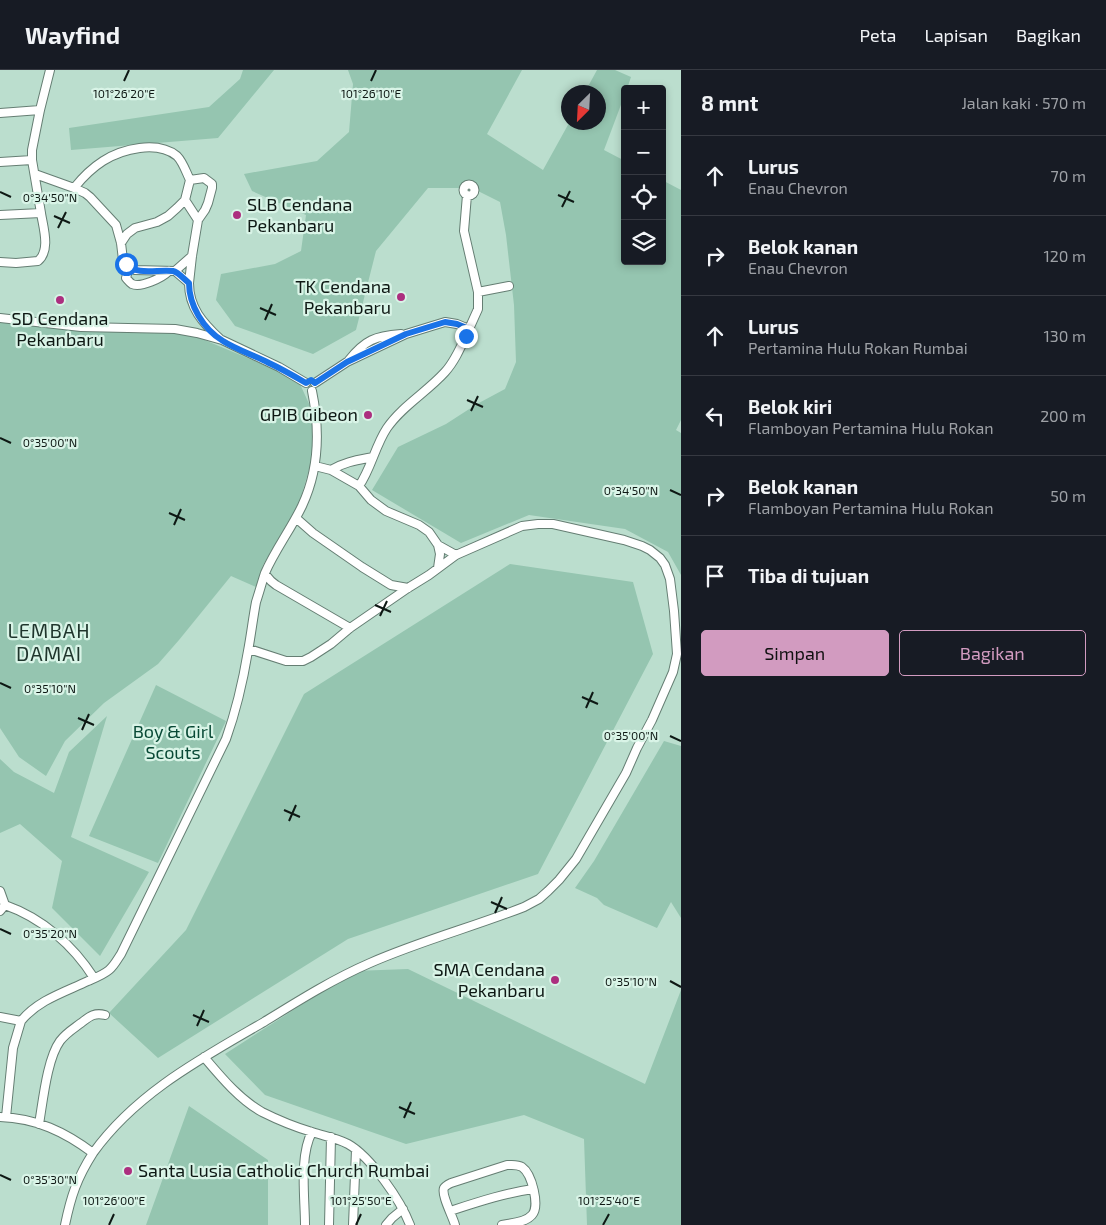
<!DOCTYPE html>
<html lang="id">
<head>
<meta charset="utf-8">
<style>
	:root { --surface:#171b24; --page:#20242c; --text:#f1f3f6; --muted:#9ea1a6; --line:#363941; --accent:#d29bc0 }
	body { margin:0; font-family:"Exo 2",sans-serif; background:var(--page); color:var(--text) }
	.controls { position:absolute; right:15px; top:15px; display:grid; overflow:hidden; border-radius:5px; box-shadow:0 2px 8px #0003 }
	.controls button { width:45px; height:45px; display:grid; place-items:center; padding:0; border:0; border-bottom:1px solid var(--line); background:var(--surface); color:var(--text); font:25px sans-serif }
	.compass { position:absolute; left:561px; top:15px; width:45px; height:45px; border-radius:50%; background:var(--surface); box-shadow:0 2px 8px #0003; rotate:204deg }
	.stop { position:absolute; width:15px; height:15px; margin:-11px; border:4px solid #1a73e8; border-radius:50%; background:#fff }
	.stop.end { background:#1a73e8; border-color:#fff; box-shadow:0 1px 5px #0008 }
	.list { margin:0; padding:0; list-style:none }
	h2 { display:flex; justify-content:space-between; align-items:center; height:65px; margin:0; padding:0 20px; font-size:21px }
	h2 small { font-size:16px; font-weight:400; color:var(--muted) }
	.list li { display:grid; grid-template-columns:32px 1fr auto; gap:15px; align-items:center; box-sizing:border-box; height:80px; padding:0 20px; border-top:1px solid var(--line) }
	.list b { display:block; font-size:19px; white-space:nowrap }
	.list p { margin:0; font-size:16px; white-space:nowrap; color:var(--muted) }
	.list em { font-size:16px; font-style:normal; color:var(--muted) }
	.actions { display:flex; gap:10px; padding:15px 20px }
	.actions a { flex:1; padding:11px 0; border:1px solid var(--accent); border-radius:5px; text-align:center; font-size:18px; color:var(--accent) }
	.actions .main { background:var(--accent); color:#111 }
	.icon { flex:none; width:28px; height:28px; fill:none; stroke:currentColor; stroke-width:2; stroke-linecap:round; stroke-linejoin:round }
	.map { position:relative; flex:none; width:681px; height:1155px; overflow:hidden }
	header { display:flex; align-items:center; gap:30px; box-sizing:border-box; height:70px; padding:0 25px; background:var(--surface); border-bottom:1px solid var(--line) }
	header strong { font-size:24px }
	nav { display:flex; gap:28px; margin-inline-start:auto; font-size:18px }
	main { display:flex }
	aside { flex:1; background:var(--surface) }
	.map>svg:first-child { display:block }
	.built { fill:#bbdece; fill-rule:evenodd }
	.green { fill:#95c5b0 }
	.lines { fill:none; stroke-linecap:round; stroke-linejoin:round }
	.minor-casing { stroke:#657e73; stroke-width:10 }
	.minor { stroke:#fff; stroke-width:8 }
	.route { stroke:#1a73e8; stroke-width:6 }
	.ticks { fill:none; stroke:#0e1814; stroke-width:2 }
	.poi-dot { fill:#ac2f7f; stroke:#d9f4e7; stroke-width:2 }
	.labels { text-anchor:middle; stroke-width:4.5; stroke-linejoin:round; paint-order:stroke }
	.poi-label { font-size:18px; fill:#0e1814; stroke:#d9f4e7; text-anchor:end }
	.park-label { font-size:18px; fill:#084935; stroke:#d9f4e7 }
	.quarter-label { font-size:20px; letter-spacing:1px; fill:#1f352c; stroke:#d9f4e7 }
	.ticks-label { font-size:12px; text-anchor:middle; fill:#0e1814; stroke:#d9f4e7; stroke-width:4.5; stroke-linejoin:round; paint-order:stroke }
</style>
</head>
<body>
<header>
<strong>Wayfind</strong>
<nav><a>Peta</a><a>Lapisan</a><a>Bagikan</a></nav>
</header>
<main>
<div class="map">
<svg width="681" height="1155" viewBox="0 0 681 1155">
	<rect width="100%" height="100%" fill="#cce7da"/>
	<!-- built -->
	<path class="built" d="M0,0H681V1155H0ZM625,19H662V191H625ZM568,22H598V52H568Z"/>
	<!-- green -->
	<path class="green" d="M243,0H274L218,68L71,80L69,58L209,37L240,9Z
		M348,0H522L487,64L543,100L569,53L598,52V22H585L597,0H615L631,7L627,19H625V24L604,80L625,91V191H662V110L681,120V350L676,360L681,363V505L668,482L625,459L529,445L461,473L372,420L398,377L446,354L477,334L505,319L516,292L514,235L506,165L500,132L474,119L469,114L463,118H428L376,181L356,260L313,284L235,256L216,230L221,204L275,194L301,181L306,145L252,121L244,104L317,91L349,62L353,14Z
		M0,251L172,261L195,266L276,300L300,314L310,336L316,362L310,396L299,434L263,495L256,517L231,506L179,570L158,594L104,633L65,671L46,706L19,687L0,658Z
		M510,494L633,512L653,584L538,804L348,869L158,988L109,943L186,860L304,624Z
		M156,615L226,651L158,793L89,766Z
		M107,646L71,767L149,802L100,886L52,838L62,791L20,754L0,763V689L14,702L54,723L69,682Z
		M664,671L681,676V848L671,832L657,858L604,835L597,828L575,818L594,791Z
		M408,899L645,1014L681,920V1155H587L584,1069L524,1045L406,1074L265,1025L225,984L354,901Z
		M189,1036L268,1090V1155H146Z"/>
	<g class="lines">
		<defs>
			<path id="minor" d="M0,43L40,40
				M0,92L32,90
				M35,104L74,118L85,123L90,127L116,155L121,173L123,190L129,197L135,200L175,201L189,213C189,238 203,253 220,269
				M463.5 120a5.5 5.5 0 1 1 11 0a5.5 5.5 0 1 1-11 0Z
				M74,118C82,108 92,98 103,91C122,79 157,70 177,86C183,92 186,102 190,110L185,130L177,138L168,146L157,152L135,158L127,164L121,173
				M467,125L464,161L478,222V239L469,259
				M185,130L198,150
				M41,143L32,90V80L40,40L50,0
				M0,145L41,143C43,157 51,180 38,191L16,193L0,192
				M129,197L126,208C128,210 129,212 132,214C141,218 162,208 169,201
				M175,201L192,186
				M189,213L192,186L198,150L205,140L208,133L212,118V114L204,108L190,110
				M478,222L509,216
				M0,248L81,257L175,259L197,263L222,270L279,297L306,313
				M349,290C365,270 375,266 401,264
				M315,313L347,292L406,264L445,252L457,254L469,259C462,274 456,290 445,302C427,322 402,336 387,358C375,376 371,399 359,416
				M315,396L331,400L359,416L371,430L386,441L419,455L429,462L438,475L456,485
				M331,400C344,392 358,390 373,387
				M296,448L313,463L362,497L391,515L408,518
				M438,498L440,484L438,475
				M265,504L271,511L276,515L350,558
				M0,821L5,835
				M0,841L5,835C42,848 73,875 94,908
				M0,947L21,951L13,978L6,1047
				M21,951C38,930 65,922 88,911C95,908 103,905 109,900C114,896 117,890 121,884L226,669C236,641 243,611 248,581C251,565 253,548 256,532C259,523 262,512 265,503C275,480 291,459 302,436C319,400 320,360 312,321
				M204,987C221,1007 239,1029 262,1042C278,1050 295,1057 312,1062C324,1066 337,1068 348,1074C371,1087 401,1131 410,1155
				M0,1047C36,1048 65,1062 93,1083C77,1108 71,1126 65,1155
				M39,1054C43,1031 47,989 60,971C66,963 73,959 81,953C89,947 94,942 105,945
				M93,1083C136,1023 202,988 264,952C298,931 333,909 370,893C420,871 473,857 524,837L539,829L548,821L559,810L576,789L626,703L637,678L652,650L673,602L677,584L674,541L670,509L665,495L660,488L650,480L642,476L624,470L553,454H538L522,456L456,485L429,505L408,518L350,558L331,574L311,587L303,591H286L249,579
				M450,1141C478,1132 505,1123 533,1119
				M305,1155C305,1128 299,1086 312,1062
				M329,1155L331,1067
				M353,1155L356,1080
				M386,1155L392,1148L403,1139
				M455,1155C453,1147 441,1125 444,1118C445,1116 449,1114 451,1113L507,1095C512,1095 517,1094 522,1097C532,1104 540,1136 532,1145C525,1153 511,1153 502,1155"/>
		</defs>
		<!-- minor casing -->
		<use href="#minor" class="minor-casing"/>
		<!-- minor -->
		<use href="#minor" class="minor"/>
	</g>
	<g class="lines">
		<!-- route -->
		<path class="route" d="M126,194C137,206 158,199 173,201C178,202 184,209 189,213C189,235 203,259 223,271C237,280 254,285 269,293C282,299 294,306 306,313L311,310L315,313L347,292L406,264L445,252L457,254L469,259L466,266"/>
	</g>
	<!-- ticks -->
	<path class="ticks" d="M124,11L129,0M371,11L376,0M0,122L11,127M558,125L574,132M562,137L570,121M54,146L70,153M58,158L66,142M260,238L276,245M265,250L272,234M467,330L483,337M471,341L478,326M0,368L11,373M670,420L681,425M169,443L185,450M174,455L181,439M375,535L391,542M380,546L387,531M0,613L11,618M582,627L598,634M586,638L593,622M78,648L94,655M82,660L89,644M670,666L681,671M284,740L300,747M289,751L296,735M491,832L507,839M495,843L502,827M0,859L11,864M670,911L681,917M193,945L209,952M197,956L204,940M399,1037L415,1044M404,1048L411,1032M0,1105L11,1110M109,1155L114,1144M356,1155L361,1144M603,1155L609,1144"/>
	<!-- markers -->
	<g class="poi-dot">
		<circle cx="237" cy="145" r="5"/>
		<circle cx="401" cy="227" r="5"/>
		<circle cx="60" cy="230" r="5"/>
		<circle cx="368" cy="345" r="5"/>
		<circle cx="555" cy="910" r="5"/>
		<circle cx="128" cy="1101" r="5"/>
	</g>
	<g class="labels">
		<!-- poi labels -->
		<g class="poi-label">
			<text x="247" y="141" text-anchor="start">SLB Cendana<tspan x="247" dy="21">Pekanbaru</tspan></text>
			<text x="391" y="223">TK Cendana<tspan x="391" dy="21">Pekanbaru</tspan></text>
			<text x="60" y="255" text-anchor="middle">SD Cendana<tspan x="60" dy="21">Pekanbaru</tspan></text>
			<text x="358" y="351">GPIB Gibeon</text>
			<text x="545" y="906">SMA Cendana<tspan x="545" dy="21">Pekanbaru</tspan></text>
			<text x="138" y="1107" text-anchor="start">Santa Lusia Catholic Church Rumbai</text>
		</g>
		<!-- park labels -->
		<g class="park-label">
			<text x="173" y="668">Boy &amp; Girl<tspan x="173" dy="21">Scouts</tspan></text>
		</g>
		<!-- quarter labels -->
		<g class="quarter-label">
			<text x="49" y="568">LEMBAH<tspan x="49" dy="23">DAMAI</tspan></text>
		</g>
	</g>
	<g class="ticks-label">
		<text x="124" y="28">101°26'20"E</text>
		<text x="371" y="28">101°26'10"E</text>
		<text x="50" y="132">0°34'50"N</text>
		<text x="50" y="377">0°35'00"N</text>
		<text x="631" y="425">0°34'50"N</text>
		<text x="50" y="623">0°35'10"N</text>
		<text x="631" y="670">0°35'00"N</text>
		<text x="50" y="868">0°35'20"N</text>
		<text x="631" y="916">0°35'10"N</text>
		<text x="50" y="1114">0°35'30"N</text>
		<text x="114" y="1135">101°26'00"E</text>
		<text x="361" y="1135">101°25'50"E</text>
		<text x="609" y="1135">101°25'40"E</text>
	</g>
</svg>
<div class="controls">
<button>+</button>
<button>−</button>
<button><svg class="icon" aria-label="locate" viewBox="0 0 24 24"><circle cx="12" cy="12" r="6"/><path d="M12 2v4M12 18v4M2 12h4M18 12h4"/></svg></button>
<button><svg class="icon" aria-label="layers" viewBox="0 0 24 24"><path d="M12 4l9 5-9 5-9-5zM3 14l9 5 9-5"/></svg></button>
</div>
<svg class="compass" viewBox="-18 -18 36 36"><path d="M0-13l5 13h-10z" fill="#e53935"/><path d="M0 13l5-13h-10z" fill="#9ea1a6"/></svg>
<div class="stop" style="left:126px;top:194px"></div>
<div class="stop end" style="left:466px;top:266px"></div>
</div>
<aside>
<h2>8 mnt<small>Jalan kaki · 570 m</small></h2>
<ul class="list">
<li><svg class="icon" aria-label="ahead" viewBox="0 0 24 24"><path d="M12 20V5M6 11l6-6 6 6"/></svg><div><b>Lurus</b><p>Enau Chevron</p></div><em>70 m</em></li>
<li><svg class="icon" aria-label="right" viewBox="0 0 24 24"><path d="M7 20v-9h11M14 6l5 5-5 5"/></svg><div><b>Belok kanan</b><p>Enau Chevron</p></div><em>120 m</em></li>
<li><svg class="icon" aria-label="ahead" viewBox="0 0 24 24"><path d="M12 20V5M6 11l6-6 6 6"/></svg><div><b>Lurus</b><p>Pertamina Hulu Rokan Rumbai</p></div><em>130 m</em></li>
<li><svg class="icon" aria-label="left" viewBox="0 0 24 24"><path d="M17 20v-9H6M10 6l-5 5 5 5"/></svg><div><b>Belok kiri</b><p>Flamboyan Pertamina Hulu Rokan</p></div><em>200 m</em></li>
<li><svg class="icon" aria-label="right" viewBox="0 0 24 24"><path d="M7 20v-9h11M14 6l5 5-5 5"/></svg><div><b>Belok kanan</b><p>Flamboyan Pertamina Hulu Rokan</p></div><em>50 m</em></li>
<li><svg class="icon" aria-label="arrive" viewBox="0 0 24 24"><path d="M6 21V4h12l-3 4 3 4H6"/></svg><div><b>Tiba di tujuan</b></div></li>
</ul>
<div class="actions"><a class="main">Simpan</a><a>Bagikan</a></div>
</aside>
</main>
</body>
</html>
